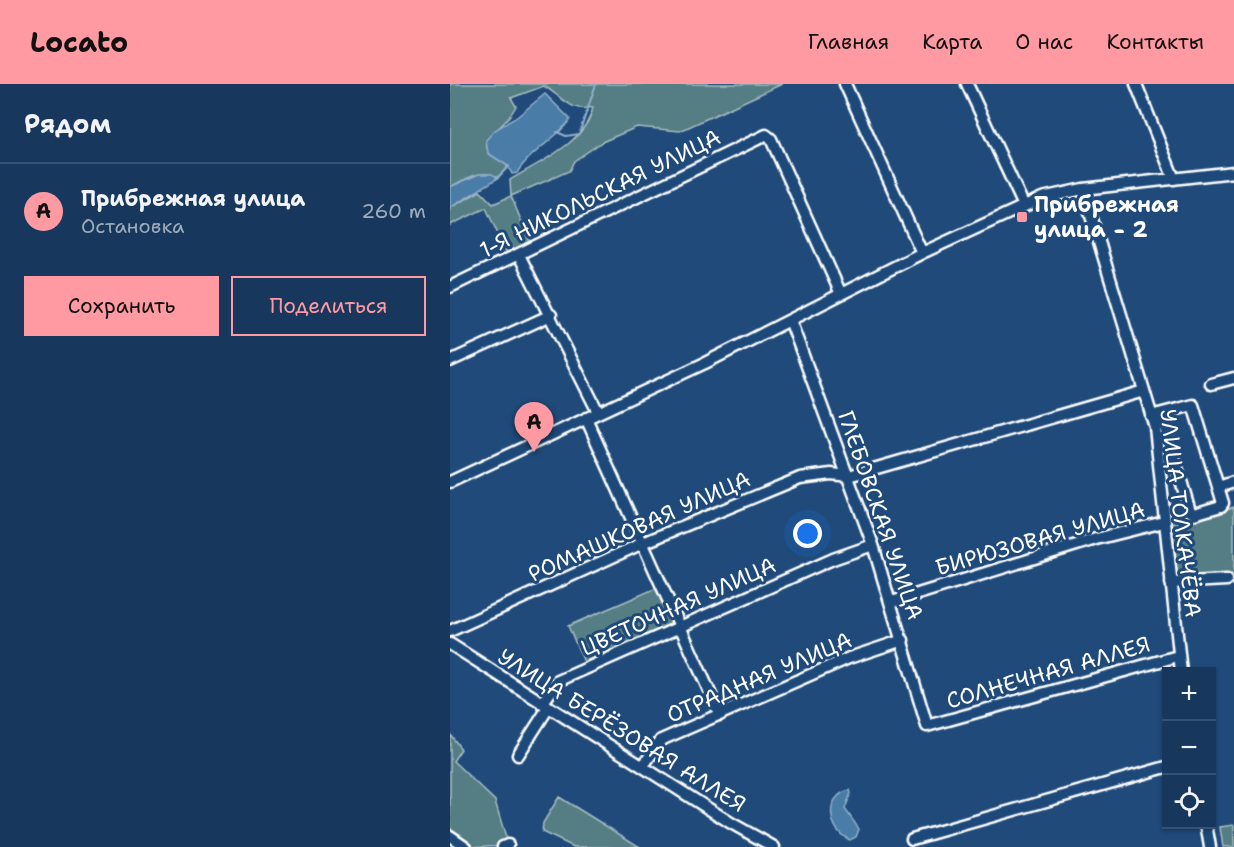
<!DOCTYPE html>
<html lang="ru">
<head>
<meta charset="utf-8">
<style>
	:root { --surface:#17385c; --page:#203f62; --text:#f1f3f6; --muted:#9eacbb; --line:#365272; --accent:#ff9aa2 }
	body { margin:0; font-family:"Shantell Sans",sans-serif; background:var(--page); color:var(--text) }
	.controls { position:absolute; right:18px; bottom:18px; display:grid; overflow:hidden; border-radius:0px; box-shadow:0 2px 4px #0004 }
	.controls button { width:54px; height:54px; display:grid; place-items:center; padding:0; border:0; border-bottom:2px solid var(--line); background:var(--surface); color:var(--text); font:30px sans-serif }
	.you { position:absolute; left:358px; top:450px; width:21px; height:21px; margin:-15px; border:4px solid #fff; border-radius:50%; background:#1a73e8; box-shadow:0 0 0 9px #1a73e833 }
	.badge { display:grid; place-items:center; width:39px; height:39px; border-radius:50%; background:var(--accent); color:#111; font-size:20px; font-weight:700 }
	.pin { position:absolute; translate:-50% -50px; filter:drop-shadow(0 2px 3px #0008) }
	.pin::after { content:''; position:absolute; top:32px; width:21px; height:18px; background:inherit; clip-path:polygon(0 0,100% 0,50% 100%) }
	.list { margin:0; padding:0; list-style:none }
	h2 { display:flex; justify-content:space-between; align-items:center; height:78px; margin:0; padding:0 24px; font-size:26px }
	h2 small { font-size:20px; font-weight:400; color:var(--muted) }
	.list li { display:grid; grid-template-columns:39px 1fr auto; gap:18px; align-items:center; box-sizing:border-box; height:96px; padding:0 24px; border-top:2px solid var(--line) }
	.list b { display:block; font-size:22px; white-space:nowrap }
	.list p { margin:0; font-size:20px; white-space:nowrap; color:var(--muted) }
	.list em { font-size:20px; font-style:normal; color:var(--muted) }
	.actions { display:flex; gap:12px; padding:18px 24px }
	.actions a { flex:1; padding:14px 0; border:2px solid var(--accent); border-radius:0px; text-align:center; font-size:21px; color:var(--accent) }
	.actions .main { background:var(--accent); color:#111 }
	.icon { flex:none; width:33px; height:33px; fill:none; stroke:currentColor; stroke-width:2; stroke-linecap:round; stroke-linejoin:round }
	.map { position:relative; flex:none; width:784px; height:763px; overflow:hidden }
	header { display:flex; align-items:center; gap:36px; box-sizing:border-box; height:84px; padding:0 30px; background:var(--accent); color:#111 }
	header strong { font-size:28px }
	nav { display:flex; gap:33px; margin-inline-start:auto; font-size:21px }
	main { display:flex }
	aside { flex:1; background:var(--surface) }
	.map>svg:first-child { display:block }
	.green { fill:#547d84; stroke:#aabec2; stroke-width:1.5 }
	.water { fill:#497ca6; stroke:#92b0ca; stroke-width:1.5 }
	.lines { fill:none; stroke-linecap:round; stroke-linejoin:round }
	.stream { stroke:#92b0ca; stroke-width:2 }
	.minor-casing { stroke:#fff; stroke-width:15 }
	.minor { stroke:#1f4a7a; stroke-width:10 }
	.poi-dot { fill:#ff9aa2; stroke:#1f4a7a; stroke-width:2 }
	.labels { text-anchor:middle; stroke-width:6; stroke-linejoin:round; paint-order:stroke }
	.street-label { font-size:22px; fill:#fff; stroke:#1f4a7a }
	.poi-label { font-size:22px; font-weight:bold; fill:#fff; stroke:#1f4a7a; text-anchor:start }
</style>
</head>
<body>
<header>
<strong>Locato</strong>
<nav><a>Главная</a><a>Карта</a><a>О нас</a><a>Контакты</a></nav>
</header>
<main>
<aside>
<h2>Рядом<small></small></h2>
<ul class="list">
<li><span class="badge">A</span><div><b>Прибрежная улица</b><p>Остановка</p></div><em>260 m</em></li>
</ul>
<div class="actions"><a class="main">Сохранить</a><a>Поделиться</a></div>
</aside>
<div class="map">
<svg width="784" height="763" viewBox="0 0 784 763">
	<rect width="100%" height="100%" fill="#1f4a7a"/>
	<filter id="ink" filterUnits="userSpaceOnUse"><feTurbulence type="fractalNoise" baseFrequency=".0167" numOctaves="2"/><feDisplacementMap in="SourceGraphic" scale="12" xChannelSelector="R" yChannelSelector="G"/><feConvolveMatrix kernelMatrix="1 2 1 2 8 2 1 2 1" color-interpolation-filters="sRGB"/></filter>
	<g filter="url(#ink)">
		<!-- green -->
		<path class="green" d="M0,0H332L230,47L187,43L152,58L124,77L119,87L61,112L80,158L57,170L36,124L0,141V124L30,107L43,120L61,112L60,96C89,78 136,59 143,23C122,30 111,12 94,2L61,14L66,22C57,39 48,43 36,57L38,69L58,82L48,94C33,83 14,96 0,103Z
			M784,423V490L747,494L746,488L726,491L721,440Z
			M209,503L225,538L134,578L118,542Z
			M0,650L11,665L3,677L45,717L58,761L16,763L0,752Z
			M109,713L190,763H124L92,748L93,739Z
			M784,741V763H773L770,743Z"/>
		<!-- water -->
		<path class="water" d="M95,10L120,35C114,49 77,70 67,89L62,90L58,82L38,69L36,56L45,46L67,33Z
			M29,90H42L48,94L0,124V103Z
			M400,706L401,709L395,725L409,745L406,753L400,756C378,747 373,712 400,706Z"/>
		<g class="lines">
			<!-- stream -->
			<path class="stream" d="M107,48L116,52L129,50L146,0
				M46,95L59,82"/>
			<defs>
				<path id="minor" d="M395,0L472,169
					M517,0L574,122
					M686,0L724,95
					M633,105L705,343L731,588
					M69,171L148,328
					M0,203L316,51L321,55L391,210
					M340,236L423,461L477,642L728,572
					M0,277L101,231
					M761,300L784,294
					M701,332L743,321L773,419L771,422L744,430L740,427L711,330
					M136,334L270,631
					M0,398L255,279L472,169L592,114L633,105L784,88
					M768,403L784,398
					M721,499L777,496
					M442,518L646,455L714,438
					M0,547L193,459L350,394L381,390L399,392L694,307
					M0,560L281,739L324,763
					M92,620L108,597L383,475L423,461
					M68,671L98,624
					M193,682L211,656L399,574L453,556
					M756,740L760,763
					M0,752L16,763
					M462,755L716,683
					M53,763L58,761"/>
			</defs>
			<!-- minor casing -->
			<use href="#minor" class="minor-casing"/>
			<!-- minor -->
			<use href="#minor" class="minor"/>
		</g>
	</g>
	<!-- markers -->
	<rect class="poi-dot" x="566" y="127" width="12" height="12" rx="3"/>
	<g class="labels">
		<!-- street labels -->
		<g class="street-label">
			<text transform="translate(150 109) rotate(-26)" y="8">1-Я НИКОЛЬСКАЯ УЛИЦА</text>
			<text transform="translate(731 429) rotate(83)" y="8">УЛИЦА ТОЛКАЧЁВА</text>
			<text transform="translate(431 431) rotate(71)" y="8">ГЛЕБОВСКАЯ УЛИЦА</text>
			<text transform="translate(189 442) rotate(-24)" y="8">РОМАШКОВАЯ УЛИЦА</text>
			<text transform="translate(590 454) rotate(-16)" y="8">БИРЮЗОВАЯ УЛИЦА</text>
			<text transform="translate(228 522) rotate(-24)" y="8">ЦВЕТОЧНАЯ УЛИЦА</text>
			<text transform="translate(598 588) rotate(-16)" y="8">СОЛНЕЧНАЯ АЛЛЕЯ</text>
			<text transform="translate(309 593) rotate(-23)" y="8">ОТРАДНАЯ УЛИЦА</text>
			<text transform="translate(172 646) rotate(32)" y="8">УЛИЦА БЕРЁЗОВАЯ АЛЛЕЯ</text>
		</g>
		<!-- poi labels -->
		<g class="poi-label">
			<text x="584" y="128">Прибрежная<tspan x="584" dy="25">улица - 2</tspan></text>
		</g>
	</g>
</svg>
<div class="controls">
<button>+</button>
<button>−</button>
<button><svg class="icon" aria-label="locate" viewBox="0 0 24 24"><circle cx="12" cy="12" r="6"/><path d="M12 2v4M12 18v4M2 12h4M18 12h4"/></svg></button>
</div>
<div class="you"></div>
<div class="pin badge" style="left:84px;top:368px">A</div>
</div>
</main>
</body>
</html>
